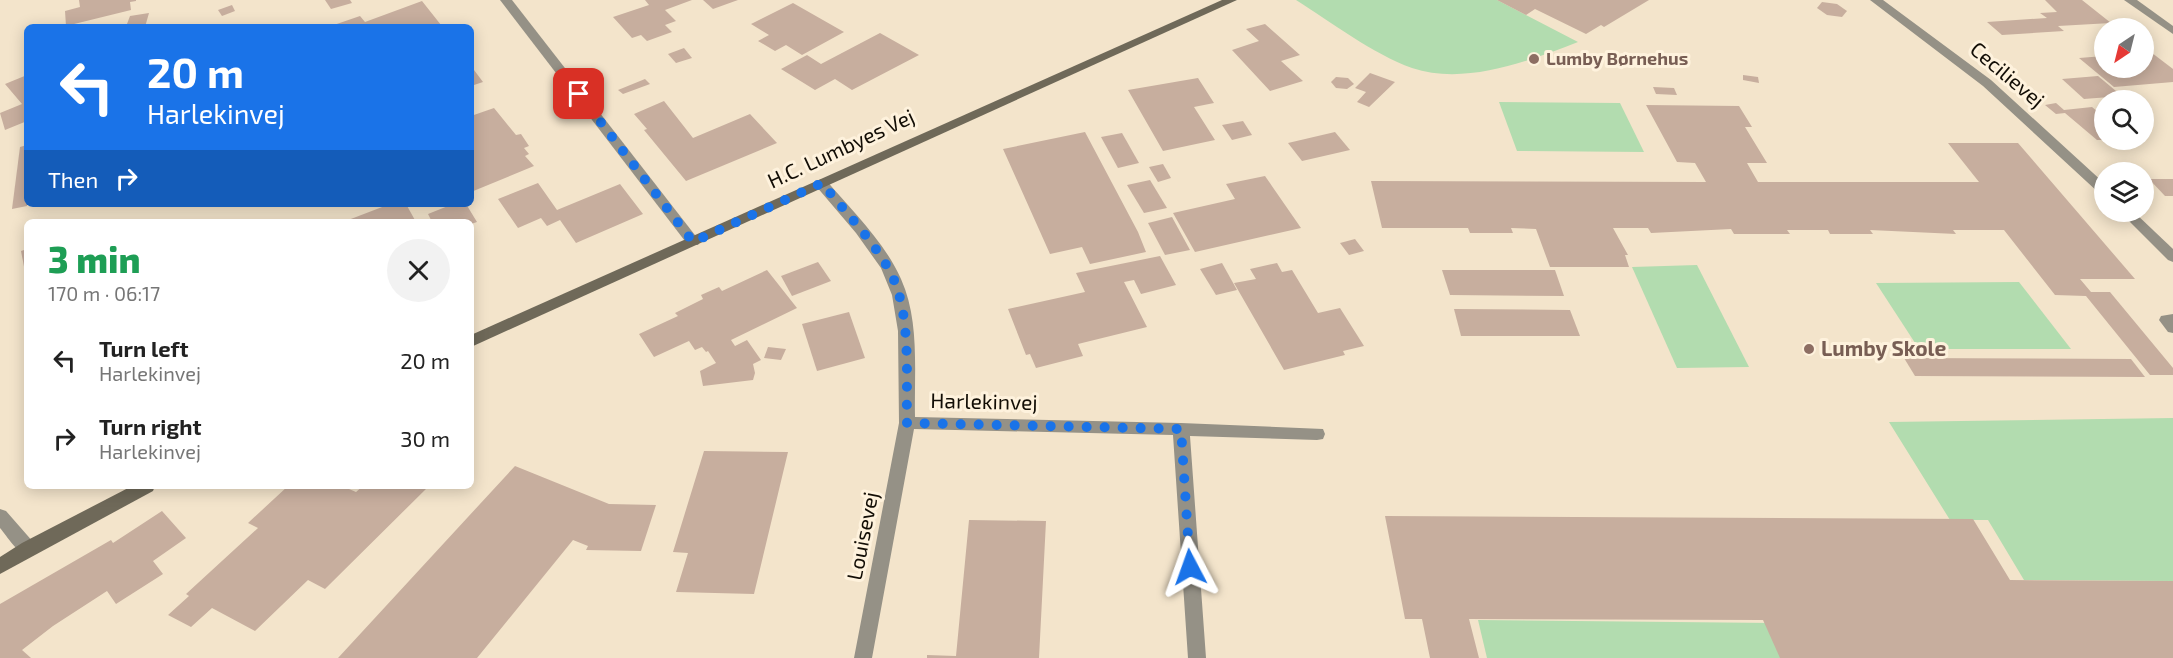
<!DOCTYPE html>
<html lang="en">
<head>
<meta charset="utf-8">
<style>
  body { margin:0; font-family:"Exo 2",sans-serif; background:#f2f2f2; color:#222; height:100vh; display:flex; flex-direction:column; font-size:22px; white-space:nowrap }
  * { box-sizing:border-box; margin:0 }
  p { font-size:20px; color:#767676 }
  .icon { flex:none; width:33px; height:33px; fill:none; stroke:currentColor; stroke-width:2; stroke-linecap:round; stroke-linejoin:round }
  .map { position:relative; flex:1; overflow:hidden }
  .sheet { position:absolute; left:24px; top:219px; width:450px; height:270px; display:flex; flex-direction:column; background:#fff; border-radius:9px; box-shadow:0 3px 15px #0003 }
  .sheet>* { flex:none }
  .hud { position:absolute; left:24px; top:24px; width:450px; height:183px; border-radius:9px; box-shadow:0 3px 15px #0003; background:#1a73e8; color:#fff; overflow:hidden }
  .needle { width:39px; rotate:215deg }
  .controls { position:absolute; left:2094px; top:18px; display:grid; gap:12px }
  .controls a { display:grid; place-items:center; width:60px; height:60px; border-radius:50%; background:#fff; box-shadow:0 3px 15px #0003; font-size:30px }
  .pin { position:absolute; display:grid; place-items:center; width:51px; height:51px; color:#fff; margin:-26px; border-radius:12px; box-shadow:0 3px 9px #0006 }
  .me { position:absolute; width:66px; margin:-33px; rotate:356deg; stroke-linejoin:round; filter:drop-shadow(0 0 4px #0008) }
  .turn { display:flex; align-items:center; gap:21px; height:126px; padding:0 24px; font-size:27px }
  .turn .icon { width:78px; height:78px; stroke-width:2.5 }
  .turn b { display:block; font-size:42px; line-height:51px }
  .then { display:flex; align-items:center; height:57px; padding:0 24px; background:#0003; gap:12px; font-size:22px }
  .round { display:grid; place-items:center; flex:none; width:63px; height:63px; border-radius:32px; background:#f2f2f2 }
  .overview { display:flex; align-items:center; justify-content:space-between; height:102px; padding:0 24px }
  h1 { font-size:36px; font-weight:800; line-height:45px; color:#1e9e55 }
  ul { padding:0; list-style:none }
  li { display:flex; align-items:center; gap:18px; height:78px; padding:0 24px }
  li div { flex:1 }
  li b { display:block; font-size:22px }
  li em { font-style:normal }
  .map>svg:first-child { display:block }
  .green { fill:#b2dcaf }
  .building { fill:#c7ae9e }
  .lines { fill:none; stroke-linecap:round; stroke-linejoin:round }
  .lane { fill:#959186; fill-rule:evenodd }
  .street { fill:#959186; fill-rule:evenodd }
  .secondary { fill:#6f6959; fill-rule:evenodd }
  .route { stroke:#1a73e8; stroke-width:10; stroke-dasharray:0 18 }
  .education-dot { fill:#8d6e63; stroke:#fef2dd; stroke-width:2 }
  .labels { text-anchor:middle; stroke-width:6; stroke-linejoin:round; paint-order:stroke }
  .far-education-label { font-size:18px; font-weight:bold; fill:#785e54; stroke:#fef2dd; text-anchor:start }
  .street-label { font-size:21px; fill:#120d05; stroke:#fef2dd }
  .education-label { font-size:21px; font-weight:bold; fill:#785e54; stroke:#fef2dd; text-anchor:start }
</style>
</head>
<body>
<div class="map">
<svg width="2173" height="658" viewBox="0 0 2173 658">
  <rect width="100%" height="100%" fill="#f3e4cb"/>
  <!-- green -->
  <g class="green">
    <path d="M1296 0H1497L1578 42C1529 61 1465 86 1412 68 1373 54 1331 22 1296 0Z"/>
    <polygon points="1499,102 1620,103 1644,152 1517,151"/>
    <polygon points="1697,265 1749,367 1677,368 1632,267"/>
    <polygon points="2019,282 2071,349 1919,349 1876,283"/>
    <polygon points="2173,418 2173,581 2024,580 1988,520 1950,520 1889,422"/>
    <polygon points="1478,620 1774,623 1789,658 1487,658"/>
  </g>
  <!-- building -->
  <g class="building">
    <polygon points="79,0 136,0 136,1 130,2 131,10 66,26 65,11 80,7"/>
    <polygon points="325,0 350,0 352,3 331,9"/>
    <polygon points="645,0 692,0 665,10 676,21 665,25 672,32 647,41 641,35 632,38 613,17 649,5"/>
    <polygon points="703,0 738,0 713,9"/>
    <polygon points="1497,0 1649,0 1604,27 1601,25 1586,34 1535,9 1526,15"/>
    <polygon points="2045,0 2082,0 2111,23 2058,26 2064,31 2002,35 1987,22 2047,18 2040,13 2057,12"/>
    <polygon points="422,1 441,25 328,27 360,16 365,22"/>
    <polygon points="1822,2 1837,4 1847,11 1842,17 1827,15 1817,8"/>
    <polygon points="793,3 844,32 802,55 786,45 775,51 758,41 769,35 751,24"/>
    <polygon points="232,5 235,11 222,16 218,10"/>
    <polygon points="149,13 145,27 117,27 127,24 130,16"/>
    <polygon points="1265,24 1300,55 1281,61 1303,81 1270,91 1232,50 1259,41 1246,29"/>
    <polygon points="880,33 919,55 852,90 835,79 815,90 781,69 807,55 821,64"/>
    <polygon points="684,48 692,58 676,63 668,54"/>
    <polygon points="2144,53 2152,53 2173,69 2173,82 2114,87 2079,58 2104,56 2104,68 2144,68"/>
    <polygon points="471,66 483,82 471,86"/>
    <polygon points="1370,73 1395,82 1369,107 1357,102 1366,92 1355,88"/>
    <polygon points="27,75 27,121 5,130 0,113 22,104 5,84"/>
    <polygon points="1743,75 1758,77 1759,83 1743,80"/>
    <polygon points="2098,76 2122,96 2084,99 2062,79"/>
    <polygon points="1336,77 1348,78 1354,84 1347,89 1336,88 1331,82"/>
    <polygon points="1198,78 1214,103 1194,107 1215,140 1163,151 1128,90"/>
    <polygon points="645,79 650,84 623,94 618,90"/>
    <polygon points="1653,87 1674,88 1677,95 1656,94"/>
    <polygon points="664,101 693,138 750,114 777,143 686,181 644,130 647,129 634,114"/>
    <polygon points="2056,103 2064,110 2092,107 2104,117 2104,140 2097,140 2065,113 2056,114 2045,105"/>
    <polygon points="1646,105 1739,106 1752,127 1745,127 1767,163 1747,163 1758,182 1979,182 1948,143 2018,143 2135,279 2080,279 2091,292 2110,292 2173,368 2173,375 2150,375 2086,296 2055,295 2004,230 1953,230 1956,234 1870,230 1873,234 1830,234 1828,230 1787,230 1790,234 1734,234 1731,229 1651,233 1648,228 1613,228 1628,255 1625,255 1629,267 1550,267 1536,229 1511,228 1513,233 1470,233 1468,228 1382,228 1371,181 1706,182 1695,163 1677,162"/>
    <polygon points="494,108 516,135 521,134 529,146 524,148 529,154 525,156 534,166 471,192 471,116"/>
    <polygon points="1243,121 1252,135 1232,140 1222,125"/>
    <polygon points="1085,132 1138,232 1146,252 1090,264 1082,247 1050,254 1003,149"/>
    <polygon points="1335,132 1350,150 1302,161 1288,143"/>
    <polygon points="1122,133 1139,163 1118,168 1101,137"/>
    <polygon points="27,145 27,206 12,209 20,147"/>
    <polygon points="1163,164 1171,178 1158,182 1149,167"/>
    <polygon points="1265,176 1301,228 1195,252 1173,213 1235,199 1226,184"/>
    <polygon points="2149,179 2173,179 2173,196 2165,196"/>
    <polygon points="1150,180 1167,208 1144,213 1127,185"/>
    <polygon points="538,183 557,210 620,184 643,214 576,243 560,220 547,226 541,218 518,228 498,199"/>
    <polygon points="390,204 406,204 416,222 343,222"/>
    <polygon points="453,204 466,204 477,222 471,224 471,222 432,222 428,214"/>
    <polygon points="1172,217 1190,250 1165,255 1148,223"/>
    <polygon points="1355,239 1364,251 1349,255 1340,243"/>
    <polygon points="27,249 27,277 26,277 21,251"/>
    <polygon points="1160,256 1176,285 1141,294 1134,280 1124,282 1147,327 1078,344 1083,356 1036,368 1030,354 1026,355 1008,309 1085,292 1076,273"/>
    <polygon points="818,262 831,281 792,296 781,276"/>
    <polygon points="1222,263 1237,290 1216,295 1200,269"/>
    <polygon points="1277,263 1282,272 1292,270 1318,313 1340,308 1364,346 1343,351 1345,355 1284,370 1234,283 1256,279 1250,269"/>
    <polygon points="767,270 797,308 731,340 735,346 747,340 761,360 753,364 755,373 753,380 703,386 700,371 716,363 708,351 706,352 702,347 695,350 689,341 654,357 639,334 678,316 675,313 703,299 701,295 719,287 722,291"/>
    <polygon points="1442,270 1555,270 1564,296 1450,295"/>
    <polygon points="1454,309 1570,310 1580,336 1461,336"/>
    <polygon points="849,312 865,358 817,371 802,324"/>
    <polygon points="768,347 786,349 781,360 764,358"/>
    <polygon points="1904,358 2131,359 2145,377 1915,376"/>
    <polygon points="704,451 788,452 754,594 676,592 688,553 673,552"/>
    <polygon points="515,466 609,504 656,505 641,551 586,550 588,546 573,540 477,658 338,658"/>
    <polygon points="288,486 342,486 356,492 363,486 429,486 325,589 308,580 255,631 212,608 191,627 168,615 189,596 186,594 258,528 248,523"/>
    <polygon points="162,511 186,538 153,561 163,574 116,604 107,591 53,626 22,650 31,658 0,658 0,604 111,540 113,543"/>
    <polygon points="1385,516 1973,519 2010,580 2173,581 2173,658 1780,658 1763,620 1469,619 1479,658 1430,658 1422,619 1405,619"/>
    <polygon points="969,520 1046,521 1039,658 927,658 927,655 956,656"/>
  </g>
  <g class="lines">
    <!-- lane -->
    <polygon class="lane" points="2173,314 2173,333 2168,332 2159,320 2161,316"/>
    <!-- street -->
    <g class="street">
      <polygon points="500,0 512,0 698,239 700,242 698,245 688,245"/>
      <polygon points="1870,0 1883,0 1991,80 2104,183 2104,194 2099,193 1983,86"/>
      <polygon points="2124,0 2137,0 2173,26 2173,34"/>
      <path d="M821 179 826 180C852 211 884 241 901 279 920 321 914 372 915 417L1181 423 1323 429 1325 434 1323 439 1317 440 1190 436 1206 658H1188L1173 435 914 429 872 658H854L899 423 898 331 892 295 881 268 856 233 816 186 814 183Z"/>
      <polygon points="2120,212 2134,212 2173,249 2173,262 2168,260"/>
      <path d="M0 509 6 511 34 543 37 548 34 553C19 559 9 538 0 528Z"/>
    </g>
    <!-- secondary -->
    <g class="secondary">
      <polygon points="1222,0 1237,0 471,347 471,335"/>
      <polygon points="132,486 155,486 153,491 0,574 0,557 22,543"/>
    </g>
  </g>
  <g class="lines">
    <!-- route -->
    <path class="route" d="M579 94 693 242 822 183C845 212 879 246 894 280 911 320 906 379 907 423L1181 429 1190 567"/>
  </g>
  <!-- markers -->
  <g class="education-dot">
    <circle cx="1534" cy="59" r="6"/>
    <circle cx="1809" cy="349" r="6"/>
  </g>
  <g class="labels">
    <!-- far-education labels -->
    <g class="far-education-label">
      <text x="1546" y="65">Lumby Børnehus</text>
    </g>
    <!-- street labels -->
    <g class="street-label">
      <text transform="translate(2007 75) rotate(40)" y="7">Cecilievej</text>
      <text transform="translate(841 149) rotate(-25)" y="7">H.C. Lumbyes Vej</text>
      <text transform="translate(984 402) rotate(1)" y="7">Harlekinvej</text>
      <text transform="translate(863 536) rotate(-79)" y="7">Louisevej</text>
    </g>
    <!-- education labels -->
    <g class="education-label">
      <text x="1821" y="356">Lumby Skole</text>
    </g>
  </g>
</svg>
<div class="controls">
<a><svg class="needle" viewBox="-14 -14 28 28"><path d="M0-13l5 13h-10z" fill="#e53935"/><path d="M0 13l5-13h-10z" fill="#767676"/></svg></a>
<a><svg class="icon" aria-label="search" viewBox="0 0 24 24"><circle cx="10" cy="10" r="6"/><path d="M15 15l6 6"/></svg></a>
<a><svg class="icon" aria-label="layers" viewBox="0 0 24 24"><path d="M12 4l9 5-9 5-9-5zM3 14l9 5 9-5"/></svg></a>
</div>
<div class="pin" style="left:579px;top:94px;background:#d93025"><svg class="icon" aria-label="arrive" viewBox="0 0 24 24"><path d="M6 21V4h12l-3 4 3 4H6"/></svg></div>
<svg class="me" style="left:1190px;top:567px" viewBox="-20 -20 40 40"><path d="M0-17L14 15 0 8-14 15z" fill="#1a73e8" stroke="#fff" stroke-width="4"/></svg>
<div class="hud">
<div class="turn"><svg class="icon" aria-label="left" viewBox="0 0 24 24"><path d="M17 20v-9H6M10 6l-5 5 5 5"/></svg><div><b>20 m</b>Harlekinvej</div></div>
<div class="then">Then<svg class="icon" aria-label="right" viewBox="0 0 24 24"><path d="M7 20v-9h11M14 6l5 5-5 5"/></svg></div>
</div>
<section class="sheet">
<div class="overview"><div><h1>3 min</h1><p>170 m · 06:17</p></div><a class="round"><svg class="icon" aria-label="close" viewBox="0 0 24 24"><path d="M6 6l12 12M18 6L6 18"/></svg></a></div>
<ul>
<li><svg class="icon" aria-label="left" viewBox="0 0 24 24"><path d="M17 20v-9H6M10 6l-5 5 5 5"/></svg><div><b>Turn left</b><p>Harlekinvej</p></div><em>20 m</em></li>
<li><svg class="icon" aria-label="right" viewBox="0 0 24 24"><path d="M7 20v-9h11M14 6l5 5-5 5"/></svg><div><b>Turn right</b><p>Harlekinvej</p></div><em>30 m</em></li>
</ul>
</section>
</div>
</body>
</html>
